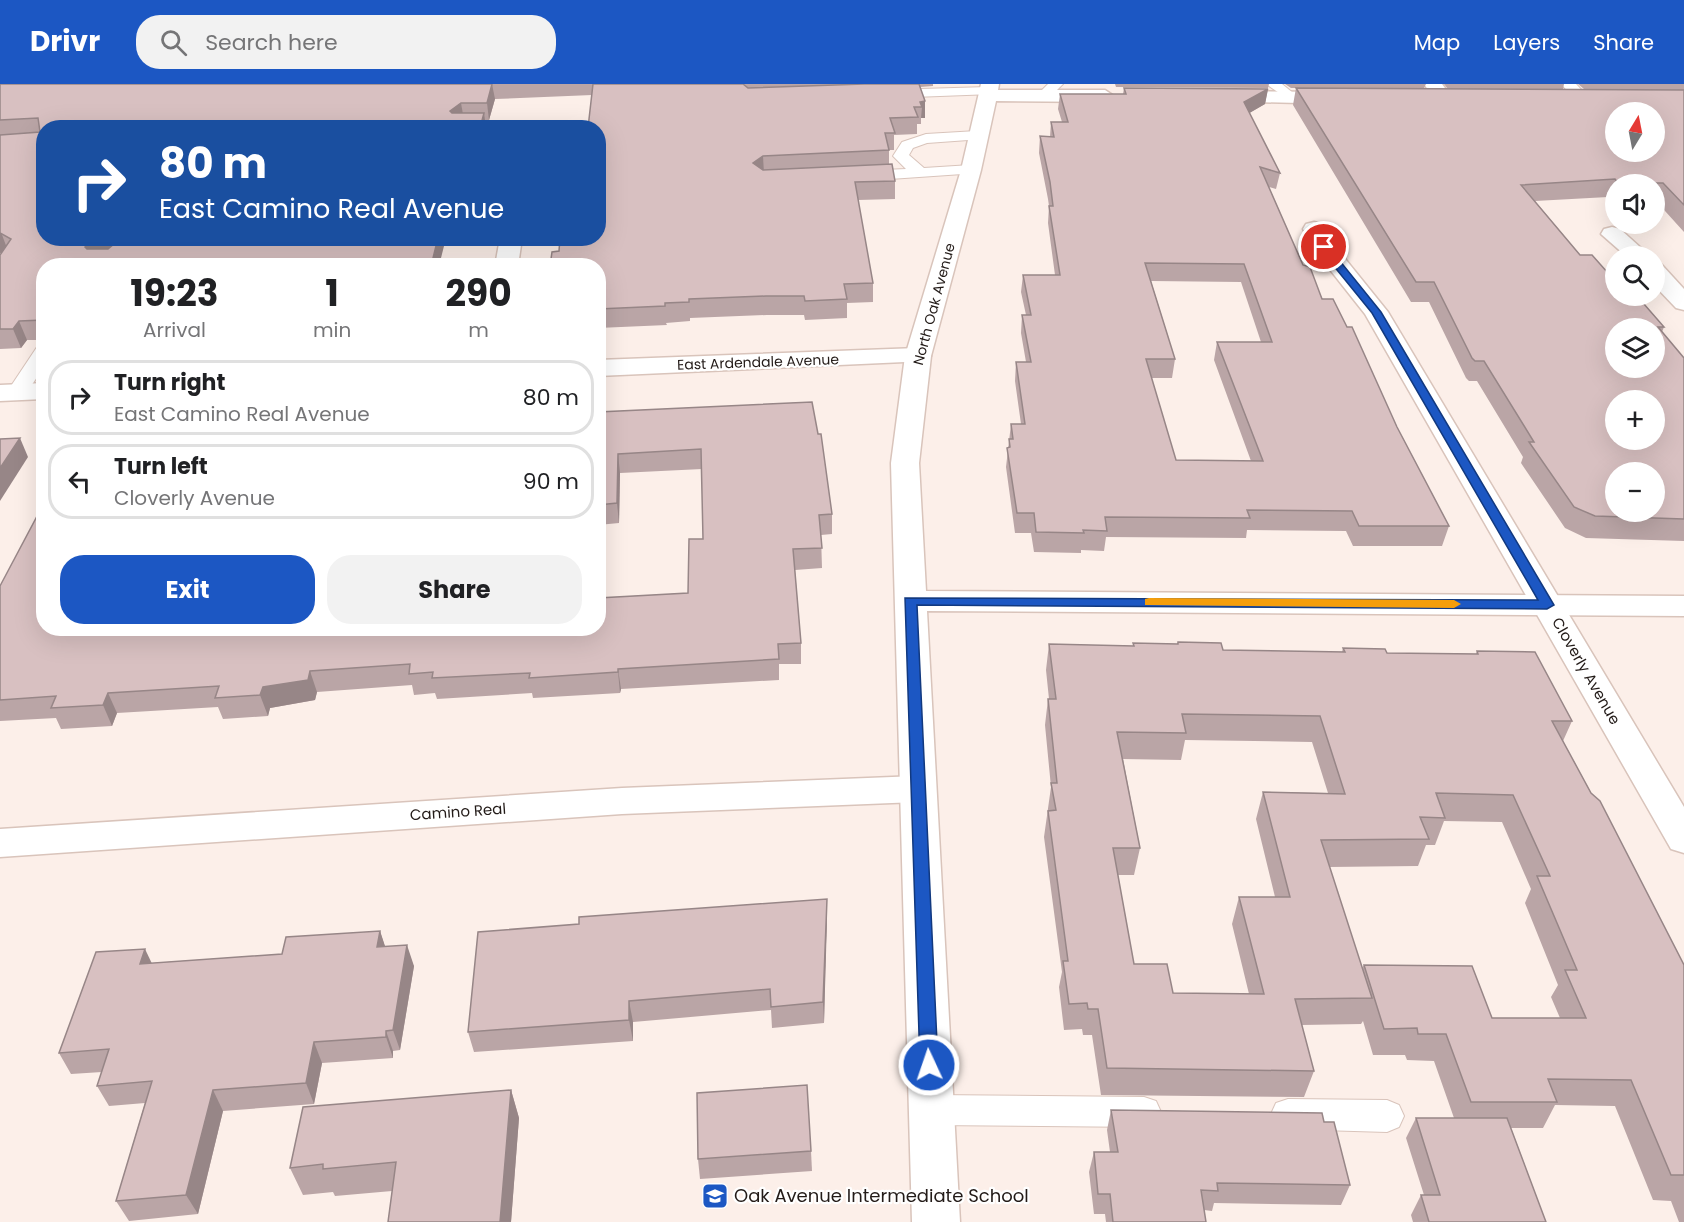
<!DOCTYPE html>
<html lang="en">
<head>
<meta charset="utf-8">
<style>
  body { margin:0; font-family:Poppins,sans-serif; background:#f2f2f2; color:#202124; height:100vh; display:flex; flex-direction:column; font-size:22px; white-space:nowrap }
  * { box-sizing:border-box; margin:0 }
  p { font-size:20px; color:#757577 }
  .icon { flex:none; width:33px; height:33px; fill:none; stroke:currentColor; stroke-width:2; stroke-linecap:round; stroke-linejoin:round }
  .map { position:relative; flex:1; overflow:hidden }
  .details { position:absolute; left:36px; top:174px; width:570px; height:378px; display:flex; flex-direction:column; background:#fff; border-radius:24px; box-shadow:0 6px 24px #0002 }
  .details>* { flex:none }
  .banner { position:absolute; left:36px; top:36px; width:570px; height:126px; border-radius:24px; box-shadow:0 6px 24px #0002; background:#1a4fa0; color:#fff; overflow:hidden }
  .needle { width:39px; rotate:10deg }
  .tools { position:absolute; left:1605px; top:18px; display:grid; gap:12px }
  .tools a { display:grid; place-items:center; width:60px; height:60px; border-radius:50%; background:#fff; box-shadow:0 6px 24px #0002; font-size:30px }
  .pin { position:absolute; display:grid; place-items:center; width:51px; height:51px; color:#fff; margin:-26px; border:3px solid #fff; border-radius:50%; box-shadow:0 2px 6px #0007 }
  .me { position:absolute; width:66px; margin:-33px; rotate:357deg; stroke-linejoin:round; filter:drop-shadow(0 0 4px #0008) }
  .turn { display:flex; align-items:center; gap:21px; height:126px; padding:0 24px; font-size:27px }
  .turn .icon { width:78px; height:78px; stroke-width:2.5 }
  .turn b { display:block; font-size:42px; line-height:51px }
  .eta { display:flex; justify-content:space-evenly; align-items:center; height:102px; text-align:center }
  .eta b { font-size:36px; font-weight:700; line-height:42px }
  .primary-button { display:flex; gap:12px; margin-top:auto; padding:12px 24px }
  .primary-button a { flex:1; height:69px; border-radius:24px; background:#1c57c3; color:#fff; font-size:24px; font-weight:700; line-height:69px; text-align:center }
  .primary-button a+a { background:#f2f2f2; color:#202124 }
  ul { padding:0; list-style:none }
  li { display:flex; align-items:center; gap:18px; height:75px; margin:0 12px 9px; padding:0 12px; border:3px solid #e0e0e0; border-radius:24px }
  li div { flex:1 }
  li b { display:block; font-size:22px }
  li em { font-style:normal }
  header { display:flex; align-items:center; gap:36px; box-sizing:border-box; height:84px; padding:0 30px; background:#1c57c3; color:#fff }
  header strong { font-size:28px }
  nav { display:flex; gap:33px; margin-inline-start:auto; font-size:21px }
  .search { width:420px; height:54px; background:#f2f2f2; display:flex; align-items:center; gap:15px; box-sizing:border-box; padding:0 21px; border-radius:24px; color:#757577; font-size:22px }
  .map>svg:first-child { display:block }
  .lines { fill:none; stroke-linecap:round; stroke-linejoin:round }
  .lane-casing { stroke:#d9c4bb; stroke-width:2 }
  .street-casing { stroke:#d9c4bb; stroke-width:3 }
  .secondary-casing { stroke:#d9c4bb; stroke-width:3 }
  .lane { fill:#fff; fill-rule:evenodd }
  .street { fill:#fff; fill-rule:evenodd }
  .secondary { fill:#fff; fill-rule:evenodd }
  .wall { fill:#baa5a6; fill-rule:evenodd }
  .shaded-wall { fill:#978687 }
  .building { fill:#d8c0c1; stroke:#978687; stroke-width:1.5; fill-rule:evenodd }
  .route { fill:#1c57c3; stroke:#12397f; stroke-width:1.5 }
  .slow { fill:#f59e0b }
  .labels { text-anchor:middle; stroke-width:4.5; stroke-linejoin:round; paint-order:stroke }
  .far-street-label { font-size:14px; fill:#231b18; stroke:#fff }
  .street-label { font-size:15px; fill:#231b18; stroke:#fff }
  .near-poi-label { font-size:18px; fill:#231b18; stroke:#fff; text-anchor:start }
</style>
</head>
<body>
<header>
<strong>Drivr</strong>
<div class="search"><svg class="icon" aria-label="search" viewBox="0 0 24 24"><circle cx="10" cy="10" r="6"/><path d="M15 15l6 6"/></svg>Search here</div>
<nav><a>Map</a><a>Layers</a><a>Share</a></nav>
</header>
<div class="map">
<svg width="1684" height="1138" viewBox="0 0 1684 1138">
  <rect width="100%" height="100%" fill="#fcefe9"/>
  <g class="lines">
    <defs>
      <g id="lane">
        <polygon points="1048,0 1063,0 1048,15 1038,15 1036,12"/>
        <polygon points="1266,0 1282,0 1298,13 1291,17"/>
        <polygon points="1561,0 1576,0 1589,14 1582,18 1577,17"/>
        <polygon points="988,3 995,7 993,10 887,14 880,10 887,6"/>
        <polygon points="977,47 985,52 982,55 927,59 913,64 909,71 924,84 971,81 977,83 979,86 977,89 861,97 853,92 861,87 906,85 893,72 902,58 926,50"/>
        <path d="M44 261C44 287 38 292 24 312H10L7 308 37 263Z"/>
        <polygon points="931,1011 1144,1013 1156,1017 1161,1028 1156,1039 1144,1043 931,1041 919,1037 914,1026 919,1015"/>
        <polygon points="1288,1015 1387,1016 1399,1021 1404,1032 1399,1043 1387,1048 1288,1045 1276,1041 1271,1030 1276,1019"/>
      </g>
      <g id="street">
        <polygon points="1424,0 1442,0 1453,15 1451,19 1437,19"/>
        <polygon points="464,38 507,38 516,44 455,44"/>
        <polygon points="1314,138 1322,140 1334,161 1388,228 1684,723 1684,769 1671,765 1365,230 1316,168 1303,145 1306,140"/>
        <polygon points="1612,143 1620,145 1650,172 1626,172 1601,150 1604,145"/>
        <polygon points="500,154 522,154 518,182 495,182"/>
        <polygon points="1654,179 1662,181 1684,205 1684,226 1676,224 1654,201"/>
        <polygon points="918,264 927,267 931,272 927,277 598,292 598,276"/>
        <polygon points="44,299 44,315 0,317 0,301"/>
        <polygon points="917,692 930,696 935,705 930,714 917,718 622,730 0,773 0,745 622,704"/>
      </g>
      <g id="secondary">
        <polygon points="981,0 999,0 998,6 1105,6 1114,12 1105,18 996,17 981,86 931,272 919,379 926,507 1684,512 1684,532 927,527 960,1138 912,1138 891,379 905,272 961,86"/>
        <polygon points="1222,7 1339,8 1348,14 1339,20 1215,17 1213,13 1215,9"/>
      </g>
    </defs>
    <!-- lane casing -->
    <use href="#lane" class="lane-casing"/>
    <!-- street casing -->
    <use href="#street" class="street-casing"/>
    <!-- secondary casing -->
    <use href="#secondary" class="secondary-casing"/>
    <!-- lane -->
    <use href="#lane" class="lane"/>
    <!-- street -->
    <use href="#street" class="street"/>
    <!-- secondary -->
    <use href="#secondary" class="secondary"/>
  </g>
  <!-- wall -->
  <g class="wall">
    <polygon points="0,0 933,0 933,2 920,3 925,17 925,34 921,34 921,40 917,40 917,50 894,51 894,66 889,66 889,80 895,97 895,115 858,116 873,199 873,218 847,219 847,234 805,236 804,231 767,231 690,234 690,237 666,239 667,241 598,244 598,182 559,167 598,154 592,11 495,15 489,36 485,36 486,44 44,44 44,256 27,256 21,264 0,265 0,171 1,169 0,169"/>
    <polygon points="1115,0 1269,0 1268,4 1116,3"/>
    <polygon points="1285,0 1426,0 1424,4 1448,5 1444,0 1564,0 1563,5 1584,5 1578,0 1684,0 1684,148 1656,117 1654,117 1654,100 1616,100 1616,117 1612,117 1608,113 1535,117 1580,171 1616,212 1664,243 1662,248 1684,274 1684,457 1586,454 1565,444 1521,379 1523,373 1477,297 1469,297 1466,294 1429,218 1411,218 1293,21 1296,4 1291,4"/>
    <path d="M1124 4 1268 5 1265 20 1249 29 1280 89 1276 105 1269 103 1303 181 1397 343 1449 442 1442 462H1353L1346 447 1247 446 1246 454 1106 453 1104 467 1081 466V469L1034 468 1031 449H1015L1006 383 1011 340H1021L1015 297 1016 278H1026L1021 249 1022 231H1026L1021 208 1023 191H1055L1048 139 1049 122 1048 115 1039 69 1040 52 1050 53 1051 38H1062L1058 25 1060 10H1123ZM1151 197 1241 198 1261 258H1217L1214 276 1251 377 1176 376 1151 294H1172L1175 275Z"/>
    <polygon points="812,318 832,430 832,450 821,451 822,484 795,486 801,559 801,580 779,580 779,596 621,605 620,609 533,614 532,609 437,615 435,609 414,611 412,601 317,608 315,616 270,624 268,632 223,635 218,623 117,629 112,642 61,645 56,634 0,637 0,502 44,544 688,509 703,455 702,385 620,389 619,439 598,441 598,328"/>
    <path d="M1178 558 1223 566 1342 568 1343 564 1387 569 1476 570 1477 567 1572 637 1563 657 1684 881V1138H1679L1671 1117 1653 1116 1615 1022 1555 1021 1543 1044H1511L1546 1138H1413L1411 1131 1421 1111H1424L1406 1054 1416 1034H1454L1434 977 1407 976 1405 971H1373L1363 937 1361 940 1302 941 1314 987 1304 1013 1101 1011 1092 951H1083L1082 945 1064 946 1059 903 1062 888 1044 753 1051 703 1045 641 1048 615H1049L1046 586 1049 560 1133 562V559L1177 560ZM1185 656 1312 658 1328 709 1263 708 1256 735 1275 813H1239L1232 840 1249 910 1173 909 1134 880 1118 791H1134L1140 764 1123 675 1181 676ZM1444 737 1502 738 1531 805 1525 819 1558 901 1551 913 1560 934H1492L1364 881 1362 884 1329 783 1418 782 1426 761H1435Z"/>
    <polygon points="827,815 824,939 772,944 771,926 633,938 633,957 474,968 468,948 579,840"/>
    <polygon points="380,847 385,863 414,882 400,966 393,967 393,974 322,979 314,1020 223,1027 198,1130 129,1137 116,1117 145,1019 109,1022 97,1002 102,988 71,990 59,969 152,879 282,870"/>
    <polygon points="511,1006 519,1034 511,1138 388,1138 392,1107 335,1112 333,1108 303,1111 290,1084"/>
    <polygon points="1111,1026 1324,1038 1350,1101 1341,1121 1214,1119 1212,1127 1204,1126 1206,1138 1106,1138 1105,1130 1094,1130 1089,1088 1094,1068 1110,1068 1107,1046"/>
    <polygon points="811,1067 812,1087 700,1095 698,1075"/>
  </g>
  <!-- shaded-wall -->
  <g class="shaded-wall">
    <polygon points="492,0 495,15 489,36 487,19"/>
    <polygon points="1268,5 1265,20 1241,34 1244,18"/>
    <polygon points="925,17 925,34 921,34 922,23 920,18"/>
    <polygon points="461,19 464,36 453,44 450,27"/>
    <polygon points="484,29 486,44 480,44"/>
    <polygon points="763,72 764,90 753,79"/>
    <polygon points="1,148 8,167 0,169 0,149"/>
    <polygon points="95,154 123,154 92,182 85,163"/>
    <polygon points="438,154 446,154 439,182 431,182"/>
    <polygon points="19,237 27,256 21,264 13,245"/>
    <polygon points="20,354 28,373 0,417 0,384"/>
    <polygon points="618,370 620,389 619,439 617,419"/>
    <polygon points="618,585 621,605 620,609 618,588"/>
    <polygon points="310,587 317,608 315,616 270,624 268,632 260,611 263,603"/>
    <polygon points="108,609 117,629 112,642 103,621"/>
    <polygon points="827,815 827,836 824,939 823,918"/>
    <polygon points="380,847 387,868 377,863"/>
    <polygon points="407,861 414,882 400,966 393,946"/>
    <polygon points="145,865 155,886 140,880"/>
    <polygon points="629,917 633,938 633,957 629,936"/>
    <polygon points="386,947 393,967 393,974 386,953"/>
    <polygon points="314,958 322,979 314,1020 306,999"/>
    <polygon points="213,1006 223,1027 198,1130 186,1111"/>
    <polygon points="511,1006 519,1034 511,1138 500,1138"/>
  </g>
  <!-- building -->
  <g class="building">
    <polygon points="0,0 492,0 487,19 461,19 450,27 452,29 484,29 480,44 44,44 44,154 95,154 85,163 87,165 108,165 121,154 438,154 431,182 44,182 44,236 19,237 13,245 0,245 0,171 11,155 0,149 0,51 40,48 38,34 0,36"/>
    <polygon points="593,0 743,0 748,4 864,0 919,0 925,17 920,18 922,23 914,23 918,33 890,34 895,49 885,49 889,66 763,72 753,79 763,86 892,80 895,97 855,98 873,199 844,200 847,215 805,217 804,212 766,212 689,215 689,218 665,219 665,222 598,225 598,182 550,182 552,168 559,167 560,154 598,154 598,44 588,44"/>
    <path d="M1124 4 1268 5 1244 18 1280 89 1260 83 1303 181 1310 183 1322 215H1333L1347 243H1352L1397 343 1449 442H1359L1352 427 1247 426 1250 434 1105 433 1107 447 1083 446 1084 449 1036 448 1034 429H1017L1007 364 1010 363 1009 355H1013L1011 340H1025L1016 278H1031L1022 231H1031L1023 191H1060L1049 122H1053L1050 98 1040 52 1054 53 1051 38H1068L1060 10H1126ZM1145 179 1244 180 1272 258H1217L1263 377 1176 376 1146 275H1175Z"/>
    <path d="M1296 4 1684 6V121L1663 99H1618L1615 95 1521 101 1580 171H1592L1616 198V212H1637L1664 243H1658L1684 274V435L1595 432 1574 423 1529 358H1534L1484 277H1475L1472 274 1434 198H1416ZM1616 28H1654V68H1616ZM1616 244H1654V284H1616ZM1616 316H1654V356H1616ZM1616 388H1654V428H1616Z"/>
    <polygon points="812,318 818,350 821,350 832,430 819,431 822,464 793,465 801,559 778,560 779,575 618,585 618,588 529,594 530,589 432,594 433,588 409,590 410,580 310,587 308,596 263,603 260,611 215,614 219,602 108,609 103,621 51,624 56,612 0,616 0,502 44,419 44,544 598,544 598,514 688,509 689,455 703,455 701,365 618,370 617,419 598,421 598,328"/>
    <polygon points="20,354 0,384 0,355"/>
    <path d="M1178 558 1221 559 1223 566 1345 568 1343 564 1385 565 1387 569 1478 570 1477 567 1535 568 1572 637H1552L1591 709 1600 717 1684 881V1091H1671L1631 996 1548 995 1557 1018H1471L1446 950H1418L1417 944 1384 945 1364 881 1472 882 1492 934H1586L1565 886H1577L1537 792H1550L1513 711 1436 709 1445 734 1420 733 1429 755 1321 756 1372 914 1295 915 1314 987 1107 984 1098 925H1088L1087 919 1069 920 1063 877H1068L1048 727 1056 726 1051 699H1057L1048 615H1056L1049 560 1134 562 1133 559 1178 560ZM1182 630 1320 632 1345 710 1263 708 1290 813H1239L1264 910 1173 909 1167 880H1134L1113 764H1140L1117 648 1186 649Z"/>
    <polygon points="827,815 823,918 771,923 770,905 629,917 629,936 468,948 478,848 579,840 579,833"/>
    <polygon points="380,847 377,863 407,861 393,946 386,947 386,953 314,958 306,999 213,1006 186,1111 116,1117 152,997 97,1002 109,965 59,969 96,868 145,865 140,880 282,870 286,853"/>
    <polygon points="807,1001 811,1067 698,1075 697,1009"/>
    <polygon points="511,1006 500,1138 388,1138 396,1078 323,1085 323,1080 290,1084 303,1023"/>
    <polygon points="1111,1026 1322,1029 1324,1038 1334,1038 1350,1101 1217,1099 1218,1107 1201,1106 1206,1138 1113,1138 1110,1110 1098,1110 1094,1068 1118,1068"/>
    <polygon points="1416,1034 1507,1034 1546,1138 1429,1138 1421,1111 1440,1111"/>
  </g>
  <!-- route -->
  <polygon class="route" points="1320,161 1327,161 1381,228 1554,521 1547,525 917,521 938,981 935,986 929,989 923,986 920,981 905,514 1538,516 1372,229 1320,165"/>
  <!-- slow -->
  <polygon class="slow" points="1149,514 1454,516 1461,520 1454,524 1145,521 1145,515"/>
  <!-- icons -->
  <defs>
    <symbol id="school-square" viewBox="-11 -11 22 22"><rect x="-9" y="-9" width="18" height="18" rx="4" fill="#1c57c3" stroke="#fff"/><path d="M0-5L7-2L0 1L-7-2ZM-4 1L0 2.5L4 1V4Q0 6-4 4Z" fill="#fff"/></symbol>
  </defs>
  <g fill-rule="evenodd">
    <use href="#school-square" x="700" y="1097" width="30" height="30"/>
  </g>
  <g class="labels">
    <!-- far-street labels -->
    <g class="far-street-label">
      <text transform="translate(934 220) rotate(-75)" y="5">North Oak Avenue</text>
      <text transform="translate(758 278) rotate(-2)" y="5">East Ardendale Avenue</text>
    </g>
    <!-- street labels -->
    <g class="street-label">
      <text transform="translate(1586 587) rotate(60)" y="5">Cloverly Avenue</text>
      <text transform="translate(458 728) rotate(-4)" y="5">Camino Real</text>
    </g>
    <!-- near-poi labels -->
    <g class="near-poi-label">
      <text x="734" y="1118">Oak Avenue Intermediate School</text>
    </g>
  </g>
</svg>
<div class="tools">
<a><svg class="needle" viewBox="-14 -14 28 28"><path d="M0-13l5 13h-10z" fill="#e53935"/><path d="M0 13l5-13h-10z" fill="#757577"/></svg></a>
<a><svg class="icon" aria-label="sound" viewBox="0 0 24 24"><path d="M4 9h4l5-4v14l-5-4H4zM17 9q2 3 0 6"/></svg></a>
<a><svg class="icon" aria-label="search" viewBox="0 0 24 24"><circle cx="10" cy="10" r="6"/><path d="M15 15l6 6"/></svg></a>
<a><svg class="icon" aria-label="layers" viewBox="0 0 24 24"><path d="M12 4l9 5-9 5-9-5zM3 14l9 5 9-5"/></svg></a>
<a>+</a>
<a>−</a>
</div>
<div class="pin" style="left:1324px;top:163px;background:#d93025"><svg class="icon" aria-label="arrive" viewBox="0 0 24 24"><path d="M6 21V4h12l-3 4 3 4H6"/></svg></div>
<svg class="me" style="left:929px;top:981px" viewBox="-20 -20 40 40"><circle r="17" fill="#1c57c3" stroke="#fff" stroke-width="3"/><path d="M0-11L8 9 0 5-8 9z" fill="#fff"/></svg>
<div class="banner">
<div class="turn"><svg class="icon" aria-label="right" viewBox="0 0 24 24"><path d="M7 20v-9h11M14 6l5 5-5 5"/></svg><div><b>80 m</b>East Camino Real Avenue</div></div>
</div>
<section class="details">
<div class="eta">
<div><b>19:23</b><p>Arrival</p></div>
<div><b>1</b><p>min</p></div>
<div><b>290</b><p>m</p></div>
</div>
<ul>
<li><svg class="icon" aria-label="right" viewBox="0 0 24 24"><path d="M7 20v-9h11M14 6l5 5-5 5"/></svg><div><b>Turn right</b><p>East Camino Real Avenue</p></div><em>80 m</em></li>
<li><svg class="icon" aria-label="left" viewBox="0 0 24 24"><path d="M17 20v-9H6M10 6l-5 5 5 5"/></svg><div><b>Turn left</b><p>Cloverly Avenue</p></div><em>90 m</em></li>
</ul>
<div class="primary-button"><a>Exit</a><a>Share</a></div>
</section>
</div>
</body>
</html>
